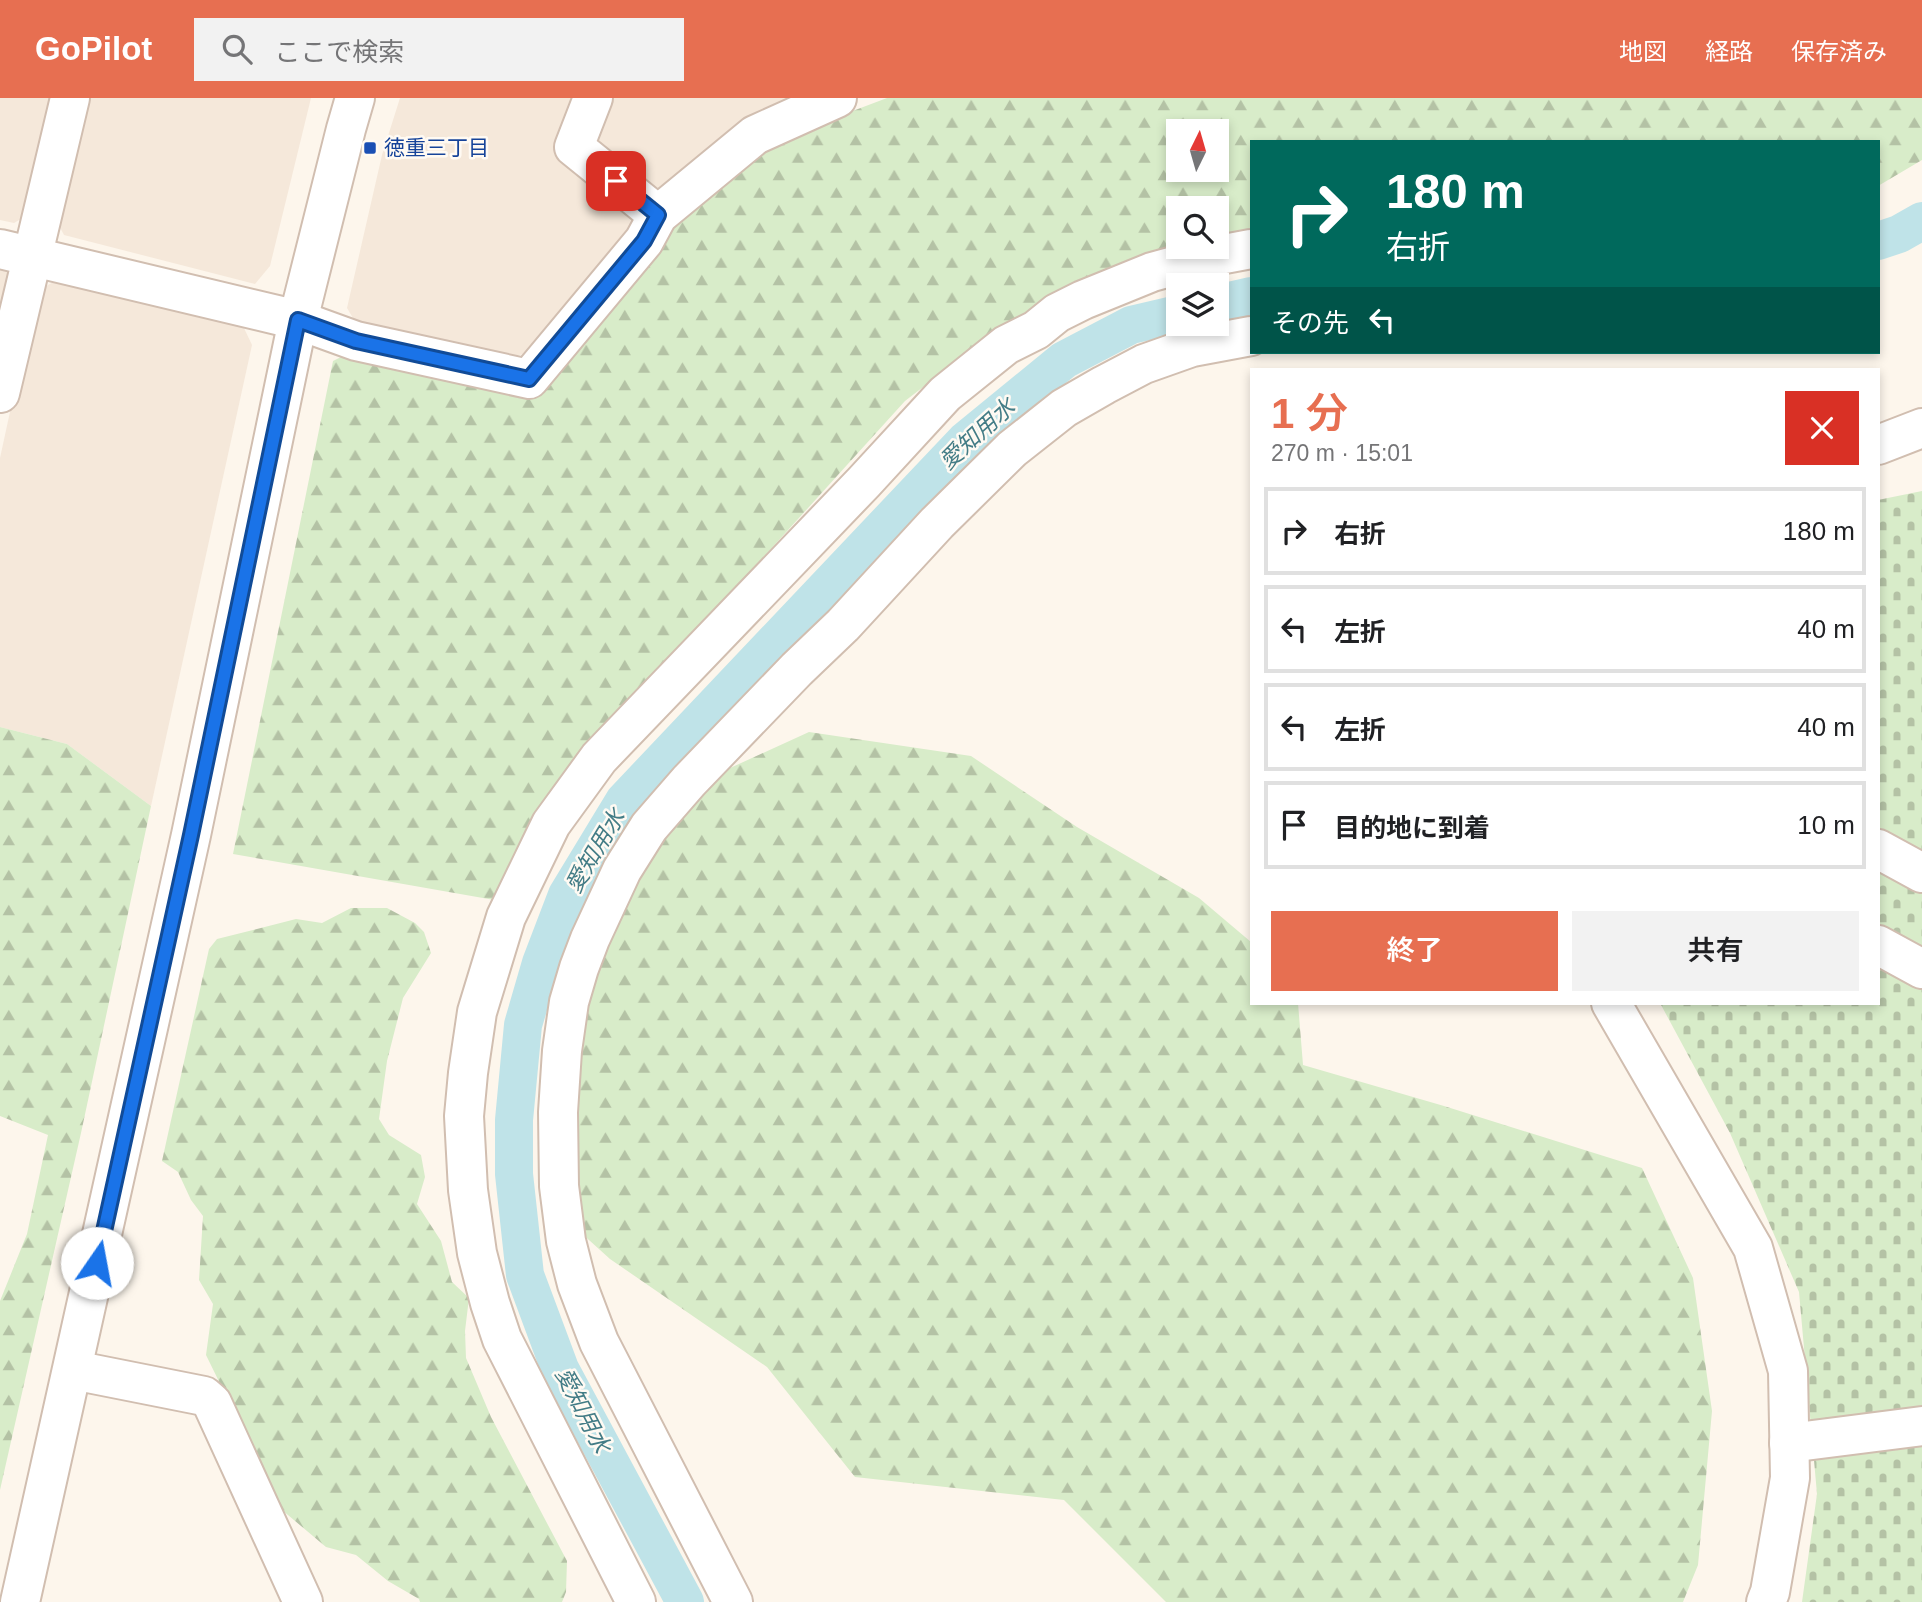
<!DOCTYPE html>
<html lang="ja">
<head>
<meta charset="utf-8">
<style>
  body { margin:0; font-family:Helvetica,"Noto Sans JP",sans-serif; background:#f2f2f2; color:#202124; height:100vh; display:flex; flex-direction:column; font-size:26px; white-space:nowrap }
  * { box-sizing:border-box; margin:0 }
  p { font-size:23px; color:#757577 }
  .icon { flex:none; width:38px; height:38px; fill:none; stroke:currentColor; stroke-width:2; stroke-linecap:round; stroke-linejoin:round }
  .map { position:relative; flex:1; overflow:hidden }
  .panel { position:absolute; left:1250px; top:270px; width:630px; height:637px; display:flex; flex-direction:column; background:#fff; border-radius:0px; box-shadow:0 4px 10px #0003 }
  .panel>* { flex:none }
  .banner { position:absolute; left:1250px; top:42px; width:630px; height:214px; border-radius:0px; box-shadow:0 4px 10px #0003; background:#00695c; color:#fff; overflow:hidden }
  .needle { width:46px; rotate:5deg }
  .controls { position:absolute; left:1166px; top:21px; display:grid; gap:14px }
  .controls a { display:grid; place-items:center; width:63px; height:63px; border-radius:0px; background:#fff; box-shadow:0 4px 10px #0003; font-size:35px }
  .pin { position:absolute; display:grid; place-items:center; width:60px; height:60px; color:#fff; margin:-30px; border-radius:14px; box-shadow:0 4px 10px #0006 }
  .me { position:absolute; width:77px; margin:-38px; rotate:12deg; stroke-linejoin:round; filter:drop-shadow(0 0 5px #0008) }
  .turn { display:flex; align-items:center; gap:24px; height:147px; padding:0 21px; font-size:32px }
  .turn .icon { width:91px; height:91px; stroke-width:2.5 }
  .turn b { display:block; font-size:49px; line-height:60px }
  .then { display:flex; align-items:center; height:66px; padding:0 21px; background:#0003; gap:14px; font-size:26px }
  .round { display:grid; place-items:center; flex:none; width:74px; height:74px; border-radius:0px; background:#f2f2f2 }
  .summary { display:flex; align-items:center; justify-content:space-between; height:119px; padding:0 21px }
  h1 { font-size:42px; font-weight:600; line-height:52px; color:#e76f51 }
  .primary-button { display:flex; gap:14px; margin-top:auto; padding:14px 21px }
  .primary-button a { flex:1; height:80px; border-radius:0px; background:#e76f51; color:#fff; font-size:28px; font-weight:600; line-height:80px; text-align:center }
  .primary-button a+a { background:#f2f2f2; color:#202124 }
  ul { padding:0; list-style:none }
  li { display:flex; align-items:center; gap:21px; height:88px; margin:0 14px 10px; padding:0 7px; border:4px solid #e0e0e0; border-radius:0px }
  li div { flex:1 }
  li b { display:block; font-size:26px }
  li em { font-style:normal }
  header { display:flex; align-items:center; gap:42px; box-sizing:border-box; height:98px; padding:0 35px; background:#e76f51; color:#fff }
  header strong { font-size:33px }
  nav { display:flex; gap:38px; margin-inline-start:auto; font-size:24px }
  .search { width:490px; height:63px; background:#f2f2f2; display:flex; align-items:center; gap:18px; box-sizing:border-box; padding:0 24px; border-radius:0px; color:#757577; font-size:26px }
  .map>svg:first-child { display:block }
  .residential { fill:#f5e8da }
  .forest { fill:url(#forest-firs); fill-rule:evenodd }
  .cemetery { fill:url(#cemetery-stones) }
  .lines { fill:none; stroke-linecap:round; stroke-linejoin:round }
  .canal { stroke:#bfe3e8; stroke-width:38 }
  .minor-casing { stroke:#d1beb0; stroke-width:42 }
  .minor { stroke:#fff; stroke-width:38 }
  .route-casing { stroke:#114b97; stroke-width:18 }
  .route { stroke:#1a73e8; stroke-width:12 }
  .transit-dot { fill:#1a4fb4; stroke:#fffaf3; stroke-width:2.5 }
  .labels { text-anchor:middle; stroke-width:5; stroke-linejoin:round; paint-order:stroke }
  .transit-label { font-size:21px; fill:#164399; stroke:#fffaf3; text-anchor:start }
  .water-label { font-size:23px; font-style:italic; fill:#437c86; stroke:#fffaf3 }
</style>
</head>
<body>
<header>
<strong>GoPilot</strong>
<div class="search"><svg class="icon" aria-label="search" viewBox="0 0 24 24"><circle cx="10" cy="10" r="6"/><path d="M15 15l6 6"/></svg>ここで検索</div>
<nav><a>地図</a><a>経路</a><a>保存済み</a></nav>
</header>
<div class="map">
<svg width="1922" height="1504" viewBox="0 0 1922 1504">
  <defs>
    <pattern id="forest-firs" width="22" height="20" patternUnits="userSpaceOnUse" patternTransform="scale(1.75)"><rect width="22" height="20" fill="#d8ecc9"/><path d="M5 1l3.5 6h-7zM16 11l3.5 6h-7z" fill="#b4c2a5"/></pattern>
    <pattern id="cemetery-stones" width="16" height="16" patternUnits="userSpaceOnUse" patternTransform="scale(1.75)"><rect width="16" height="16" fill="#d8ecc9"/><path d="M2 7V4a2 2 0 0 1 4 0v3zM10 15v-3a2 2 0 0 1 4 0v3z" fill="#b4c2a5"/></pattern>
  </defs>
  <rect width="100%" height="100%" fill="#fdf6ec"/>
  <!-- residential -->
  <g class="residential">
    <polygon points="0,0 58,0 31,115 14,125 0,122"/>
    <polygon points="82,0 311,0 270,168 255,186 64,137 53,116"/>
    <polygon points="400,0 579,0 560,54 628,110 634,127 530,255 496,261 356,225 347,210 382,57"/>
    <polygon points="611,0 804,0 663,91 645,92 601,57 597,40"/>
    <polygon points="0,165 6,166 17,188 0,255"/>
    <polygon points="55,183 243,228 252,247 151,708 67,646 0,629 0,360 36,194"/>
  </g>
  <!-- forest -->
  <g class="forest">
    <path d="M887 0H1922V62L1878 88V44H1251V145L1002 228 905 303 585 656 500 803 233 756 333 263 349 255 538 296 686 110 768 45ZM1178 33H1216V72H1178ZM1178 110H1216V149H1178Z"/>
    <polygon points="0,629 67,646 151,708 81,1035 0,1392 0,1203 27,1136 48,1037 0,1018"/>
    <polygon points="809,634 971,658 1077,729 1199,800 1251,844 1251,905 1298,905 1303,967 1444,1008 1642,1070 1693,1180 1712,1313 1698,1467 1683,1504 1166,1504 1064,1402 855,1379 767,1269 610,1161 548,1105 568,902 695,686"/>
    <polygon points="351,810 387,810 415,825 424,834 431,855 403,900 387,963 379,1021 389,1037 421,1057 425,1079 417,1106 441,1143 452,1184 469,1200 465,1233 466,1260 491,1319 567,1463 566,1494 562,1504 420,1504 419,1501 388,1483 356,1457 326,1449 282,1412 206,1257 213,1206 199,1182 203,1118 191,1102 178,1074 162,1063 209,851 217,841 296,821 322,825"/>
  </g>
  <!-- cemetery -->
  <polygon class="cemetery" points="1922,393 1922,1504 1802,1504 1817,1396 1799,1194 1730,1035 1660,905 1878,905 1878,402"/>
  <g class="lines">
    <!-- canal -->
    <g class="canal">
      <polyline points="1878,143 1899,136 1922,123"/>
      <polyline points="1216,206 1251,198"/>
      <polyline points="685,1504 560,1271 525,1177 514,1076 514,1022 523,927 541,865 567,797 624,703 965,343 1064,262 1131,227 1178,216"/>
    </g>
    <defs>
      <g id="minor">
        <polyline points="593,0 574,49 658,117"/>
        <polyline points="0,151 298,222 356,243 529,281 644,143 658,117 755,37 837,0"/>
        <polyline points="0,295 70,0"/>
        <polyline points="1878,347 1922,330"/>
        <polyline points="1878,751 1922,775"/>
        <polyline points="1878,847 1922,871"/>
        <polyline points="1611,905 1753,1150 1788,1273 1790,1380 1770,1494 1766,1504"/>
        <polyline points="73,1272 204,1298 212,1305 303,1504"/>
        <polyline points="1789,1345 1922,1328"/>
        <polyline points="20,1504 191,737 298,222 346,31 355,0"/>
        <polyline points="636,1504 502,1241 490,1205 477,1155 468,1092 464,1018 468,975 477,914 506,819 551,726 599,660 864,384 945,296 1006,247 1036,232 1057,215 1083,202 1152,174 1203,160 1251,151"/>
        <polyline points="733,1504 599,1244 577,1186 566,1143 559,1088 558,1014 562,953 569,904 579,870 590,841 622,772 649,729 689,683 797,571 843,527 937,425 1012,351 1064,310 1104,287 1144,266 1192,249 1251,238"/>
      </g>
    </defs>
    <!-- minor casing -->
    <use href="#minor" class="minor-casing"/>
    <!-- minor -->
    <use href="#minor" class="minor"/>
  </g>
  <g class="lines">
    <defs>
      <polyline id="route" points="97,1165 191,737 298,222 356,243 529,281 644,143 658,117 616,83"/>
    </defs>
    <!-- route casing -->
    <use href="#route" class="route-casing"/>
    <!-- route -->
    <use href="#route" class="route"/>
  </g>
  <!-- markers -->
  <rect class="transit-dot" x="363" y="43" width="14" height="14" rx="3.5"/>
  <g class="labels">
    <!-- transit labels -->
    <g class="transit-label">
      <text x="384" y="57">徳重三丁目</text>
    </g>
    <!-- water labels -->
    <g class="water-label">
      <text transform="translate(977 336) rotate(-42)" y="8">愛知用水</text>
      <text transform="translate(595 753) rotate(-59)" y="8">愛知用水</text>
      <text transform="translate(583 1312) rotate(63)" y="8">愛知用水</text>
    </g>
  </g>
</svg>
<div class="controls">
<a><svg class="needle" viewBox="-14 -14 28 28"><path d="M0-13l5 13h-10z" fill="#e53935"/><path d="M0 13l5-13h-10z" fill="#757577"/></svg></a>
<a><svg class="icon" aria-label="search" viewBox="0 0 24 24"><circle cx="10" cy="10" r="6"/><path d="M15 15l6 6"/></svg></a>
<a><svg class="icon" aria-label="layers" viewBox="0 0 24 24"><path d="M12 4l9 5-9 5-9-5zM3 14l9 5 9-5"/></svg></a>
</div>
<div class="pin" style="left:616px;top:83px;background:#d93025"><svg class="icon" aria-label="arrive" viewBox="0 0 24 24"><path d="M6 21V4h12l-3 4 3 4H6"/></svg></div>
<svg class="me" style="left:97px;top:1165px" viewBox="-20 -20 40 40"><circle r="19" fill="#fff"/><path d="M0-13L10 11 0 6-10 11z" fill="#1a73e8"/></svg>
<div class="banner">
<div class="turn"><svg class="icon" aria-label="right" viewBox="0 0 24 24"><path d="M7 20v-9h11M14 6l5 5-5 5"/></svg><div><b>180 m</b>右折</div></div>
<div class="then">その先<svg class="icon" aria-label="left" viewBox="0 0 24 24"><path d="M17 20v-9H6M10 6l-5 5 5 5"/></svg></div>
</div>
<section class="panel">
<div class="summary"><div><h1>1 分</h1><p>270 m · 15:01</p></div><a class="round" style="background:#d93025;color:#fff"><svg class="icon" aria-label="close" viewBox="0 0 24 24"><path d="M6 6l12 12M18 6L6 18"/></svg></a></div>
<ul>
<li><svg class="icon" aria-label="right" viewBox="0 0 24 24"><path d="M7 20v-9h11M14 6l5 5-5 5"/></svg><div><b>右折</b></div><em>180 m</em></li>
<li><svg class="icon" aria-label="left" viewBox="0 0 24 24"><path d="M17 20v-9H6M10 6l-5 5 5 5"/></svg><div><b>左折</b></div><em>40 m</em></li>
<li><svg class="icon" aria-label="left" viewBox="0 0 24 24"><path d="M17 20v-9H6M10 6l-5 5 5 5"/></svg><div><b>左折</b></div><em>40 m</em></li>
<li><svg class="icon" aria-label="arrive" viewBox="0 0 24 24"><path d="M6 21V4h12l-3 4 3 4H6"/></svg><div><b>目的地に到着</b></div><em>10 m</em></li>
</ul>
<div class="primary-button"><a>終了</a><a>共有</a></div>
</section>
</div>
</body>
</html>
